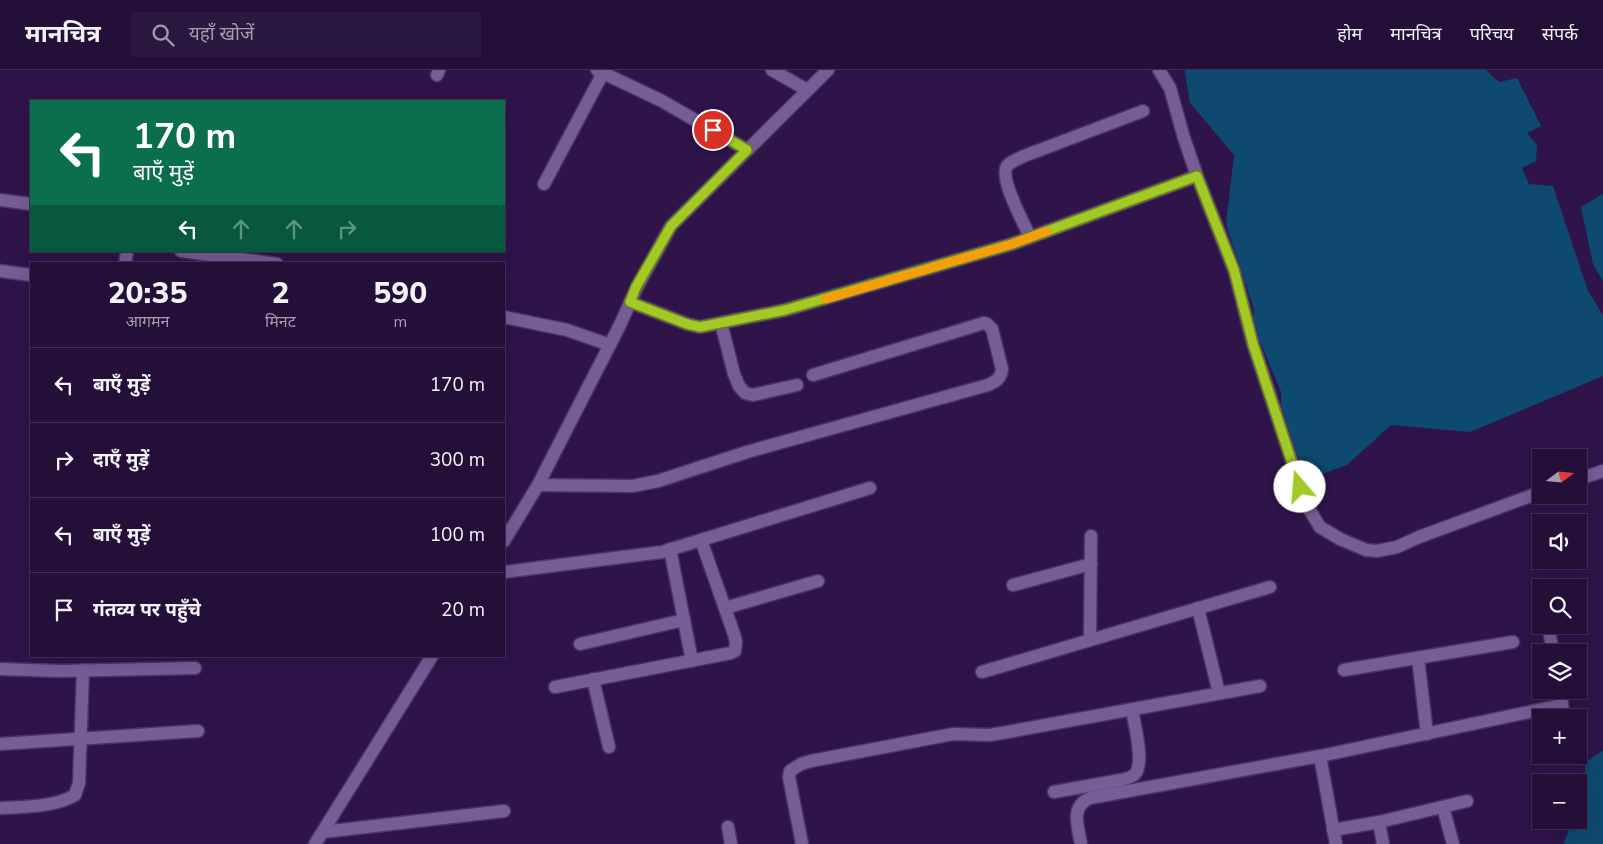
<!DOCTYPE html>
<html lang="hi">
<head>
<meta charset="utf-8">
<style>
  body { margin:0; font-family:"Nunito Sans","Noto Sans Devanagari",sans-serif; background:#2b1840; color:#f1f3f6; height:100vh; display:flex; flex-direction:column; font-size:19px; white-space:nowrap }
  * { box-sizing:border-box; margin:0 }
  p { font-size:16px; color:#a39cae }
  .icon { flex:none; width:28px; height:28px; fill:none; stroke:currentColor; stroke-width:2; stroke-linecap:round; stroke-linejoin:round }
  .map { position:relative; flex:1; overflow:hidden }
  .side { position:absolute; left:30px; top:192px; width:475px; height:395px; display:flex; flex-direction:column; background:#230f38; border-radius:0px; box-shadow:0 5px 20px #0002,0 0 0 1px #402f53 }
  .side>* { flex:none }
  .hud { position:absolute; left:30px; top:30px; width:475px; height:152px; border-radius:0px; box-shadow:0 5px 20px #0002,0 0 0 1px #402f53; background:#0b6e4f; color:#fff; overflow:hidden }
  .needle { width:32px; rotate:74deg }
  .buttons { position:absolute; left:1532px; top:379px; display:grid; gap:10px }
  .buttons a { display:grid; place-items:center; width:55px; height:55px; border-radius:0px; background:#230f38; box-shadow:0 5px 20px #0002,0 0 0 1px #402f53; font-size:25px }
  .pin { position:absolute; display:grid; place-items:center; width:42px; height:42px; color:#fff; margin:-21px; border:2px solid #fff; border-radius:50%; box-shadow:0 1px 5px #0007 }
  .me { position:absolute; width:55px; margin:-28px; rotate:342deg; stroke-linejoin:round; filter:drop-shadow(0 0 4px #0008) }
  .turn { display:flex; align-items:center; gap:18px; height:105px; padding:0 20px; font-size:22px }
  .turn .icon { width:65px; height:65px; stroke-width:2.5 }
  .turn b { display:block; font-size:35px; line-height:42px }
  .lanes { display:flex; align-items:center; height:48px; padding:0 20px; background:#0003; justify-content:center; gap:25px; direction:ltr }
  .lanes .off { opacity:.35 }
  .eta { display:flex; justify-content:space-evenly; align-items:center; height:85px; text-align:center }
  .eta b { font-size:30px; font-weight:800; line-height:35px }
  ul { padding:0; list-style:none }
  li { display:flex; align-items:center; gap:15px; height:75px; padding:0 20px; border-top:1px solid #402f53 }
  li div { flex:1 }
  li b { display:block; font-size:19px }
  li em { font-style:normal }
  header { display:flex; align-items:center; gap:30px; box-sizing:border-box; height:70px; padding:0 25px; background:#230f38; border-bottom:1px solid #402f53 }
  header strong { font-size:24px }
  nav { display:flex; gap:28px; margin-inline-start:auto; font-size:18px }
  .search { width:350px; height:45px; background:#2b1840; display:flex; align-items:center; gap:12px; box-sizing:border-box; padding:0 18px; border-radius:0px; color:#a39cae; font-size:19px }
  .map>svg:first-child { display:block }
  .water { fill:#0e496f }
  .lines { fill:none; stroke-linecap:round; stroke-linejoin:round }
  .minor-casing { stroke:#4b3265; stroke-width:15 }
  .minor { stroke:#755d96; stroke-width:12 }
  .route-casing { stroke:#6a8319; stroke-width:12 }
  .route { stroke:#a3c927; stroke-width:9 }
  .slow { stroke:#f59e0b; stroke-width:9 }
</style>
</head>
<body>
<header>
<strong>मानचित्र</strong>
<div class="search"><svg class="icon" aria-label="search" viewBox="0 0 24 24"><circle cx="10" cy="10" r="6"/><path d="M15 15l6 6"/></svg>यहाँ खोजें</div>
<nav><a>होम</a><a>मानचित्र</a><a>परिचय</a><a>संपर्क</a></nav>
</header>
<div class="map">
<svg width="1603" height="774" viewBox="0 0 1603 774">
  <rect width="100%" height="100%" fill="#2f144a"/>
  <!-- water -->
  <g class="water">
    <polygon points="1185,0 1486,0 1499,12 1517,8 1541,56 1527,63 1537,75 1536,91 1522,98 1529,114 1553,116 1588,221 1603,245 1603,306 1470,362 1391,355 1347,395 1308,409 1281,351 1281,322 1254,257 1254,239 1226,154 1234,85 1190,33 1185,3"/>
    <polygon points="1603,124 1603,211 1593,194 1581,137"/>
    <path d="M1603 680V774H1563L1573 750H1579C1579 731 1584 711 1586 692Z"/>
  </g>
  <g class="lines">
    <defs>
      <g id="minor">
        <polyline points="597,0 662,31 747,80"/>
        <polyline points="772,0 807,20"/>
        <polyline points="1159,0 1170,18 1184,68 1197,106 1234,200 1253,274 1306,434 1320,457 1340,469 1366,480 1377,481 1397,477 1419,467 1541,422"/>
        <polyline points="437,5 439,0"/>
        <polyline points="544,114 603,3"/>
        <polyline points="0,130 31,134"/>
        <path d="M1030 167C1024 153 999 109 1007 96 1011 91 1018 89 1024 86L1143 41"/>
        <polyline points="181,181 277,194"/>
        <polyline points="125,194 127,181"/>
        <polyline points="0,201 31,205"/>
        <polyline points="630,232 687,254 700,257 785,240 1012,174 1197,106"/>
        <polyline points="504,247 567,260 610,275"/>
        <polyline points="721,253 734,304 739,316 745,323 753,325 797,315"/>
        <polyline points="1579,409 1603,401"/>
        <path d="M538 415 633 416 658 411 747 382 988 315C996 311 1001 309 1002 299L992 259 987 254 984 253 813 305"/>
        <polyline points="504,471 538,415 620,255 637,217 671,156 828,0"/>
        <polyline points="670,479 692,591"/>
        <polyline points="504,502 662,482 870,418"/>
        <polyline points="1013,515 1091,494"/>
        <polyline points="725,538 818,511"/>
        <polyline points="1198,538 1219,623"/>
        <polyline points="1548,555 1553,582"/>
        <polyline points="1090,570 1091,466"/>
        <polyline points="580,574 684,550"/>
        <polyline points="1418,588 1427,664"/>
        <polyline points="0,599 60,601 195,598"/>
        <polyline points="1344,600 1513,572"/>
        <polyline points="982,602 1270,517"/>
        <polyline points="593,609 609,677"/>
        <polyline points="555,617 731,583 735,581 736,572 734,564 701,470"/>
        <polyline points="1560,620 1564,648"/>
        <polyline points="0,674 198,661"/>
        <polyline points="1320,686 1336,774"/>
        <path d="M1054 722 1121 710C1125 709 1131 708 1135 704 1145 693 1134 653 1132 639"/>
        <polyline points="1443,737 1453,774"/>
        <path d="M0 738C22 737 56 737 75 725L79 713 83 600"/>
        <polyline points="1379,752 1383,774"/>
        <polyline points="728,757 731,774"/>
        <polyline points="1333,760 1379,752 1467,731"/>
        <polyline points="323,762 504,741"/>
        <polyline points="315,774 432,586"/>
        <polyline points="802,774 789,707 790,701 801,694 811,691 953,664 989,665 1002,663 1260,616"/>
        <path d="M1081 774C1078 757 1070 736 1090 728L1320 686 1562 635"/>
      </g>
    </defs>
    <!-- minor casing -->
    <use href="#minor" class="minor-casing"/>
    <!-- minor -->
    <use href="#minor" class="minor"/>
  </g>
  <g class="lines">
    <defs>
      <polyline id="route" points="713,60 747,80 671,156 636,217 630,232 687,254 700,257 785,240 1012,174 1197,106 1234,200 1253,274 1300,417"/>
    </defs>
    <!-- route casing -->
    <use href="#route" class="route-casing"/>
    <!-- route -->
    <use href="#route" class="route"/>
    <!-- slow -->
    <polyline class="slow" points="826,229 1012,174 1047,161"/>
  </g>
</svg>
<div class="buttons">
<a><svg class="needle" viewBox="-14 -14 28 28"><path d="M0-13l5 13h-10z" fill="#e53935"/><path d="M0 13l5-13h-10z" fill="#a39cae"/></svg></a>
<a><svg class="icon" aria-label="sound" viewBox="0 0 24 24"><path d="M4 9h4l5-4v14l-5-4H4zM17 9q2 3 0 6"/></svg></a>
<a><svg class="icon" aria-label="search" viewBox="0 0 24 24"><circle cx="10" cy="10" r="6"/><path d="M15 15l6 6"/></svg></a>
<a><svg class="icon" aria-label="layers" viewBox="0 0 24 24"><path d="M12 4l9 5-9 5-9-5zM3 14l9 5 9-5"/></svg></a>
<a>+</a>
<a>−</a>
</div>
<div class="pin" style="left:713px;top:60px;background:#d93025"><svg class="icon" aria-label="arrive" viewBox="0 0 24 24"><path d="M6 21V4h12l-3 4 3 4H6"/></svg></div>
<svg class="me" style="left:1300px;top:417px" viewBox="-20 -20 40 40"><circle r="19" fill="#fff"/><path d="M0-13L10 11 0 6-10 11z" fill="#a3c927"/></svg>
<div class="hud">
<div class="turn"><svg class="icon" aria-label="left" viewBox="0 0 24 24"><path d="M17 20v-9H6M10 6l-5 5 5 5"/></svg><div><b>170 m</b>बाएँ मुड़ें</div></div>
<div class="lanes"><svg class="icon" aria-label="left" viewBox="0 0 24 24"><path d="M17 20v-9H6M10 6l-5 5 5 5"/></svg><svg class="icon off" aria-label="ahead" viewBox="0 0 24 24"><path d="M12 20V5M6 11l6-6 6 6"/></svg><svg class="icon off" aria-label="ahead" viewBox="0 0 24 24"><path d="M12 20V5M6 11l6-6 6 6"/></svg><svg class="icon off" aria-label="right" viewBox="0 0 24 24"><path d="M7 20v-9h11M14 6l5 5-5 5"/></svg></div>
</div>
<section class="side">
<div class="eta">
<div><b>20:35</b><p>आगमन</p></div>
<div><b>2</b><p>मिनट</p></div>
<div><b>590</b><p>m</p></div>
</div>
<ul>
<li><svg class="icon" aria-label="left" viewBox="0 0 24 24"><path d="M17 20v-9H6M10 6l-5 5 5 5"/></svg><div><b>बाएँ मुड़ें</b></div><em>170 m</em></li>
<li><svg class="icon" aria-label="right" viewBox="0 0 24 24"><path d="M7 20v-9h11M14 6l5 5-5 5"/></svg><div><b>दाएँ मुड़ें</b></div><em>300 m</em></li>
<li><svg class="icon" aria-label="left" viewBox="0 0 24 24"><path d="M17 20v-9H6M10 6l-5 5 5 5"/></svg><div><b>बाएँ मुड़ें</b></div><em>100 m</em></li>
<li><svg class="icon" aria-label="arrive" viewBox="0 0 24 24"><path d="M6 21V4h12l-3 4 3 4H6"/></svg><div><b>गंतव्य पर पहुँचे</b></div><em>20 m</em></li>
</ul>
</section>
</div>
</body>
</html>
